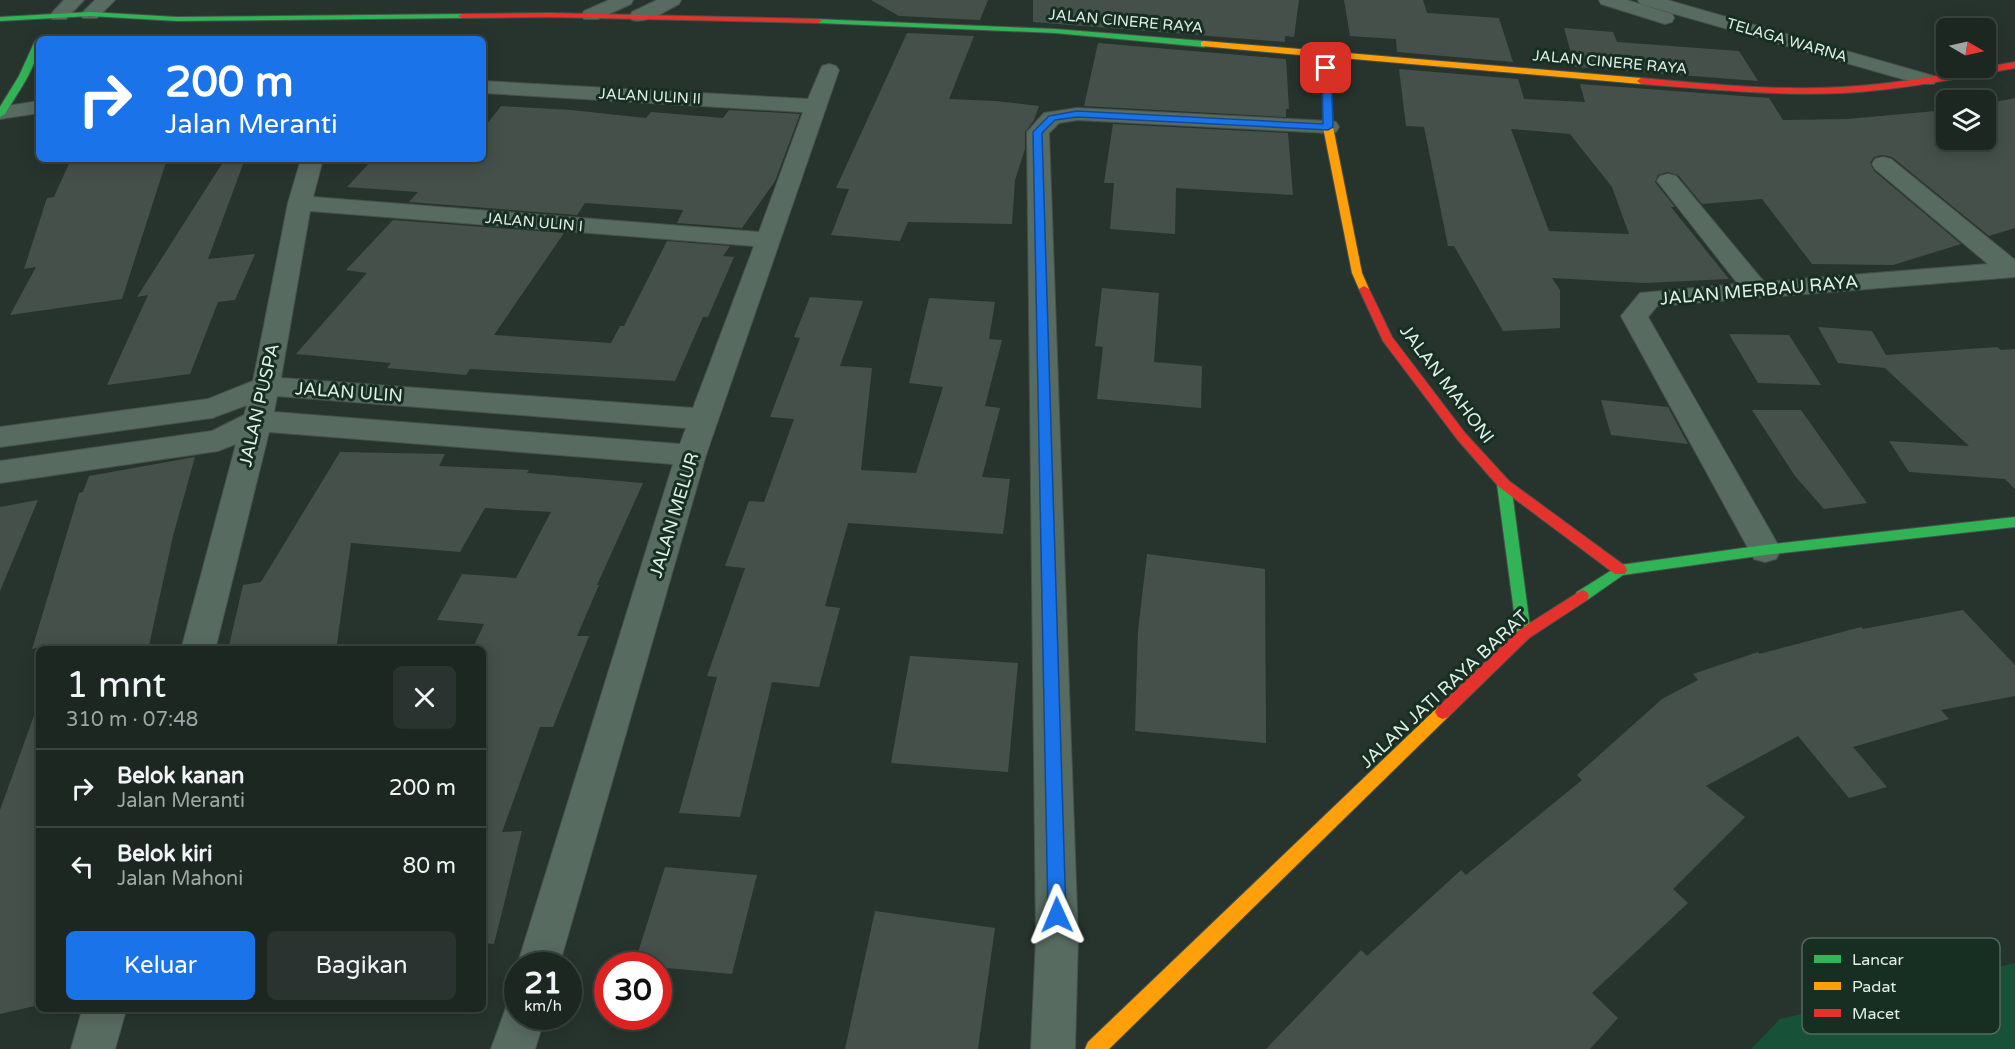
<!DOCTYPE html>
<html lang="id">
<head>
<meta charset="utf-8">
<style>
  body { margin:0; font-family:"Varela Round",sans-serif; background:#2a332f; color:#f1f3f6; height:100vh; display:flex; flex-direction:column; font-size:22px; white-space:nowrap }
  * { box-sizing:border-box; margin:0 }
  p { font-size:20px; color:#a0a5a5 }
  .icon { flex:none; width:33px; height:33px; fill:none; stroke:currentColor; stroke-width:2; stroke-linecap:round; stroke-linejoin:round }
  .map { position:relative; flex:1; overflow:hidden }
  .details { position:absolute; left:36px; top:646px; width:450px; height:366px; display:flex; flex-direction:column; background:#1d2722; border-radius:9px; box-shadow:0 3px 15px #0003,0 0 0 2px #3b4440 }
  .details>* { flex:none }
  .guide { position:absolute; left:36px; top:36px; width:450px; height:126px; border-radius:9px; box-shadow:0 3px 15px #0003,0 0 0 2px #3b4440; background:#1a73e8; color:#fff; overflow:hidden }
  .needle { width:39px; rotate:99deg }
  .tools { position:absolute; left:1936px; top:18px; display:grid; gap:12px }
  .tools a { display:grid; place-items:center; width:60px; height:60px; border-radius:9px; background:#1d2722; box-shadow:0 3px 15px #0003,0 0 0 2px #3b4440; font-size:30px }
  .speed { position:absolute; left:504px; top:952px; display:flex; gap:12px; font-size:30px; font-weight:700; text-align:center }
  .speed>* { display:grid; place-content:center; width:78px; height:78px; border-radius:50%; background:#1d2722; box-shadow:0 3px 15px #0003,0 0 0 2px #3b4440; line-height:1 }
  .speed small { font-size:15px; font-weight:400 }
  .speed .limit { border:9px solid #d22; background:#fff; color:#111 }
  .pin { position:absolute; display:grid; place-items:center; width:51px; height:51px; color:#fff; margin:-26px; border-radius:12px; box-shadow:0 3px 9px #0006 }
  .me { position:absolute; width:66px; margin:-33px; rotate:359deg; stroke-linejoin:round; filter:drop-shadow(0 0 4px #0008) }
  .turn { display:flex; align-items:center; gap:21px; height:126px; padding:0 30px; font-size:27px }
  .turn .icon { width:78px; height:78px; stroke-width:2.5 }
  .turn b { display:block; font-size:42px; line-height:51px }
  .round { display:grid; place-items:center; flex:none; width:63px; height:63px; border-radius:9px; background:#2a332f }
  .headline { display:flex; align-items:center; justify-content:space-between; height:102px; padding:0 30px }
  h1 { font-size:36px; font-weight:600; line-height:45px }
  .cta { display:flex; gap:12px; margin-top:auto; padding:12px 30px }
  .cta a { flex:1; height:69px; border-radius:9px; background:#1a73e8; color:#fff; font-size:24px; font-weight:600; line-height:69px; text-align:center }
  .cta a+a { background:#2a332f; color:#f1f3f6 }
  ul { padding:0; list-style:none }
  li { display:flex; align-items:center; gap:18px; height:78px; padding:0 30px; border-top:2px solid #3b4440 }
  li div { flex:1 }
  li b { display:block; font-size:22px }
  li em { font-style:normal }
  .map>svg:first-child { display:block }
  .green { fill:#175137 }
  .building { fill:#45504a; fill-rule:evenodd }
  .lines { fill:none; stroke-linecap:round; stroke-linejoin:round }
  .street-casing { stroke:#46514b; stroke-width:2 }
  .fast-casing { stroke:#46514b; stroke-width:2 }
  .slow-casing { stroke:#46514b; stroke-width:2 }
  .jam-casing { stroke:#46514b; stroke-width:2 }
  .street { fill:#586b61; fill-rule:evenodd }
  .fast { fill:#30b455; fill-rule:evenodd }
  .slow { fill:#ff9f0a; fill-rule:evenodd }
  .jam { fill:#e5322d; fill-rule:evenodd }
  .route { fill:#1a73e8; stroke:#114b97; stroke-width:1.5 }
  .labels { text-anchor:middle; stroke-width:6; stroke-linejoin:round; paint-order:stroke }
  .far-street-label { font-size:15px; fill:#e1efe6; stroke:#172f22 }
  .street-label { font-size:18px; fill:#e1efe6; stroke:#172f22 }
  .key { fill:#172f22; stroke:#54695d; stroke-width:1.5 }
  .key-label { font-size:16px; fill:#e1efe6 }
</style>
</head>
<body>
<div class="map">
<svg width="2015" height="1049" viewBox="0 0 2015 1049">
  <rect width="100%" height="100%" fill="#27342d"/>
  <!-- green -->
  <polygon class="green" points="2015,963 2015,1049 1751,1049 1780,1019"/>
  <!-- building -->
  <g class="building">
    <polygon points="871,0 988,0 980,20 899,16"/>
    <polygon points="1033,0 1299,0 1294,37 1285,36 1285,42 1033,22"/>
    <polygon points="1344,0 1423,0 1427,13 1499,18 1513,62 1397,52 1396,39 1350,36"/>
    <polygon points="1564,28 1613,32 1617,42 1739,51 1758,81 1575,67"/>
    <polygon points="907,33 974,36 949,99 996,101 1039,106 1034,120 1025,132 1025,149 1015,180 1012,224 908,222 900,241 831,235 849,189 836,188"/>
    <polygon points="1098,43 1286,59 1289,109 1286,109 1286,117 1084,106"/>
    <path d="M1399 69 1518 79 1524 99 1585 102 1580 84 1769 98 1783 120 1847 119 1947 110V140H1986V104L2015 98V228L1989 236 1892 157 1882 155 1874 157 1870 163 1874 171 1961 244 1893 265 1812 264 1762 199 1702 204 1678 175 1667 172 1658 175 1655 182 1675 207H1671L1729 279 1644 283 1552 278 1560 290V328L1503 331 1454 246H1448L1424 127 1406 126ZM1511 129 1570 134 1612 187 1629 234 1549 231Z"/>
    <polygon points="501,106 571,110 646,118 651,112 723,118 729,110 800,114 775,181 742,228 677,223 683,210 585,203 577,215 409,202 418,192 347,187 373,159 483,159 483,129"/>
    <polygon points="1113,124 1288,133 1293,195 1176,188 1175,234 1110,229 1114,183 1104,183"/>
    <polygon points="71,159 167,159 122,299 10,315 36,267 24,269 47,198 54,197"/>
    <polygon points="225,159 245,159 208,259 255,254 235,300 218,302 190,374 107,385 148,295 137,297"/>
    <polygon points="393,220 564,233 494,335 611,343 620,326 624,326 667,241 730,246 723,256 734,257 708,317 703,317 675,381 470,369 466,375 387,368 391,363 296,354 367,273 346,270"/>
    <polygon points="1102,288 1159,293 1154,362 1202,366 1201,408 1097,399 1103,347 1095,346"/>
    <polygon points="810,297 863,301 840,366 872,368 861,470 916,473 943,387 909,383 929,298 995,302 989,339 1002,340 985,406 1000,408 982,477 1010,479 1003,534 848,523 825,606 840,608 819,687 772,682 740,817 679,813 717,677 707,676 745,568 725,566 749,501 764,502 794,419 770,417 800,338 794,337"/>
    <polygon points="1818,327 1872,331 1886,355 1997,347 2001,350 2015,349 2015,489 2005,479 1909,472 1889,441 1969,446 1885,368 1838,363"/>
    <polygon points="1729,334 1789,335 1821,385 1758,383"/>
    <polygon points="1601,400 1668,407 1688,444 1611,435"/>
    <polygon points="1752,410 1801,410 1867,503 1824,509 1795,476"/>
    <polygon points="340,452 445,454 439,466 529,470 527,473 643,483 597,585 599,585 577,636 589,636 553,727 540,727 502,832 522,831 494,944 483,943 483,650 472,650 484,624 437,620 462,574 516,578 551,512 485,508 460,552 351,543 336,650 228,650 243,585 261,582"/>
    <polygon points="195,457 173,536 148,650 48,650 50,645 32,649 79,493 83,492 89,476"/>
    <polygon points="38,500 0,591 0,507"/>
    <polygon points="1147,554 1265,569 1266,743 1135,731 1138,631"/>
    <polygon points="1963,610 2015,665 2015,696 1941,710 1949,719 1853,747 1887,787 1849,798 1798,736 1706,786 1745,817 1673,889 1688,903 1592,993 1618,1018 1590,1049 1266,1049 1361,950 1367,956 1461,870 1466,875 1582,780 1577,775 1662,699 1698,680 1693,674 1758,652 1759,654 1861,627 1863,629"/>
    <polygon points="910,656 1018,663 1008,772 891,763"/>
    <polygon points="35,713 39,713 39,1005 0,1014 0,810"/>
    <polygon points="665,867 757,875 732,974 634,965"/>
    <polygon points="875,911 995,928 978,1049 845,1049"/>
  </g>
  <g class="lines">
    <defs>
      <g id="street">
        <polygon points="64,0 84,0 66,19 52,19 50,15"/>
        <polygon points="95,0 115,0 97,18 83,18 81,14"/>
        <polygon points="609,0 633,0 631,4 598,19 584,19 582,15 584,11"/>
        <path d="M657 0H681L679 4C665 11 648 24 632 20L630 16 632 12Z"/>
        <polygon points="1599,0 1627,0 1672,14 1674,18 1672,22 1665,24 1601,4"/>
        <polygon points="1638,0 1667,0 1934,76 1937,80 1934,84 1920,84 1640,4"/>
        <path d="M829 64 836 66 839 70 706 455 559 966H518V968L517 966 673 464 269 432 215 650H181L236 444 218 451 0 483V461L212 431 244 415 247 405 212 418 0 447V427L208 399 253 381 288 203 301 159H323L313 197 759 232 803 112 483 93V81L808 99 822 66ZM310 211 754 246 693 408 281 378ZM277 396 686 428 680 444 274 412Z"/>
        <polygon points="39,101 39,113 0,119 0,107"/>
        <polygon points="1077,108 1328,121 1336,122 1339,127 1336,132 1328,133 1077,120 1059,123 1049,133 1078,938 1075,1049 1031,1049 1036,938 1027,132 1044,113"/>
        <polygon points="1883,157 1891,159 2015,260 2015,277 1657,306 1648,317 1781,550 1776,559 1765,562 1754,559 1621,316 1640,293 1738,284 1657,181 1660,176 1668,174 1676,176 1764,282 1988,264 1875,169 1872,164 1875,159"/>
        <polygon points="518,997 518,1017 545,1017 535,1049 491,1049 508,1002"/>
        <polygon points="82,1010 126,1010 115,1049 71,1049"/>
      </g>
      <g id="fast">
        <polygon points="90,12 177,17 462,14 466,16 462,18 177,21 90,16 0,21 0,17"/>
        <polygon points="815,19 1055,29 1204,41 1208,44 1204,47 1055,33 818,23 815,23"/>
        <path d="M39 38 41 39H39C39 66 18 92 5 114L0 117V107L19 76 35 41Z"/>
        <polygon points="1504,479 1511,484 1531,634 1529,638 1524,640 1519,638 1517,634 1497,484"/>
        <polygon points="2015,517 2015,527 1765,555 1623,575 1587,600 1577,600 1575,596 1577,592 1620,565 1765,545"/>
      </g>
      <g id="slow">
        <polygon points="1204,41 1641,78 1645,81 1641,84 1330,57 1333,127 1362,273 1369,289 1364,292 1359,289 1352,273 1323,127 1322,57 1201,46 1201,42"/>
        <polygon points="1443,705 1448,707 1451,712 1448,717 1109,1049 1085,1049 1088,1042 1438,707"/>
      </g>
      <g id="jam">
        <polygon points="549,13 818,19 822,21 818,23 549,17 462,18 458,16 462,14"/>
        <path d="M2015 62V68C1958 78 1901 90 1843 93 1775 96 1708 89 1641 84L1637 81 1641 78C1708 84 1775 91 1843 87 1901 84 1958 72 2015 62Z"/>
        <polygon points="1364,286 1369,289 1392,337 1465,433 1509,481 1625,566 1627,570 1625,574 1615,574 1499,487 1457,439 1383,341 1359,289"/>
        <polygon points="1582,590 1587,592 1589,596 1587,600 1529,638 1448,717 1443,719 1438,717 1435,712 1438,707 1519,630"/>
      </g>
    </defs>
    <!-- street casing -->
    <use href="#street" class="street-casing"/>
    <!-- fast casing -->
    <use href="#fast" class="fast-casing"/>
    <!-- slow casing -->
    <use href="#slow" class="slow-casing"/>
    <!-- jam casing -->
    <use href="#jam" class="jam-casing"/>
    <!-- street -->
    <use href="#street" class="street"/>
    <!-- fast -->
    <use href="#fast" class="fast"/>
    <!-- slow -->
    <use href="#slow" class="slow"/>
    <!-- jam -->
    <use href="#jam" class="jam"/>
  </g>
  <!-- route -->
  <polygon class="route" points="1326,66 1331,68 1333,127 1328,130 1077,117 1055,120 1042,133 1066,915 1063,921 1057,923 1050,921 1048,915 1033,132 1049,116 1077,111 1323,124 1322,68"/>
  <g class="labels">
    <!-- far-street labels -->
    <g class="far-street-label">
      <text transform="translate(1126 21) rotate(5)" y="5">JALAN CINERE RAYA</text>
      <text transform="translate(1787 40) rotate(16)" y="5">TELAGA WARNA</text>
      <text transform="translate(1610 62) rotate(5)" y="5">JALAN CINERE RAYA</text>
      <text transform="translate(650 96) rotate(3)" y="5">JALAN ULIN II</text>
      <text transform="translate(534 222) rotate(5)" y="5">JALAN ULIN I</text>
    </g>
    <!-- street labels -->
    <g class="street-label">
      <text transform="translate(1759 290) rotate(-5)" y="6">JALAN MERBAU RAYA</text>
      <text transform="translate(1447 384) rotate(53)" y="6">JALAN MAHONI</text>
      <text transform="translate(349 392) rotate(4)" y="6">JALAN ULIN</text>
      <text transform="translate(259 405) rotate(-77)" y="6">JALAN PUSPA</text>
      <text transform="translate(674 515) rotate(-73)" y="6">JALAN MELUR</text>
      <text transform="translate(1444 689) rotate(-43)" y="6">JALAN JATI RAYA BARAT</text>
    </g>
  </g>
  <!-- legend -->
  <rect x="1802" y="938" width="198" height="96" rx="9" class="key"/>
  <rect x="1814" y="955" width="27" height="8" fill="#30b455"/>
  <rect x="1814" y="982" width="27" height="8" fill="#ff9f0a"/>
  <rect x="1814" y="1009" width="27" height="8" fill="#e5322d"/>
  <g class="key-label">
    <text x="1852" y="965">Lancar</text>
    <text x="1852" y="992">Padat</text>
    <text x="1852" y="1019">Macet</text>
  </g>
</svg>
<div class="tools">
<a><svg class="needle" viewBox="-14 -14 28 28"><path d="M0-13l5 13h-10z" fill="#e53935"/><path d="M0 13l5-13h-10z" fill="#a0a5a5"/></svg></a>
<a><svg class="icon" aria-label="layers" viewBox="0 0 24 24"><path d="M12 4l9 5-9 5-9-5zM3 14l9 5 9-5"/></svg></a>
</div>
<div class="speed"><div>21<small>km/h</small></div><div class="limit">30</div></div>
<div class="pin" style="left:1326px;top:68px;background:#d93025"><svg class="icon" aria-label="arrive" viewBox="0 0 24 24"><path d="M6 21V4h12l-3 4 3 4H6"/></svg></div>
<svg class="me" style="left:1057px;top:915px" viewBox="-20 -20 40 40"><path d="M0-17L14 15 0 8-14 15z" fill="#1a73e8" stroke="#fff" stroke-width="4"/></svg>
<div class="guide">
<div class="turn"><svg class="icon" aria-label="right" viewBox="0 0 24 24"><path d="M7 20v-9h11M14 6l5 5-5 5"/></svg><div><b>200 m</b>Jalan Meranti</div></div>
</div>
<section class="details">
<div class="headline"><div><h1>1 mnt</h1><p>310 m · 07:48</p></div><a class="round"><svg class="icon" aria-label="close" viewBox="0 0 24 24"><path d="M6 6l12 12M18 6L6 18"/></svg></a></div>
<ul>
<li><svg class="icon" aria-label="right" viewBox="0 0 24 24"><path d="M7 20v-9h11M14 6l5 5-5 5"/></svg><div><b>Belok kanan</b><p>Jalan Meranti</p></div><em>200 m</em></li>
<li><svg class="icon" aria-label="left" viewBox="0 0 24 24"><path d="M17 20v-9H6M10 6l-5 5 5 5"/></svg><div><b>Belok kiri</b><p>Jalan Mahoni</p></div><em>80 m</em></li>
</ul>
<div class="cta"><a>Keluar</a><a>Bagikan</a></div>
</section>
</div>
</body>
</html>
